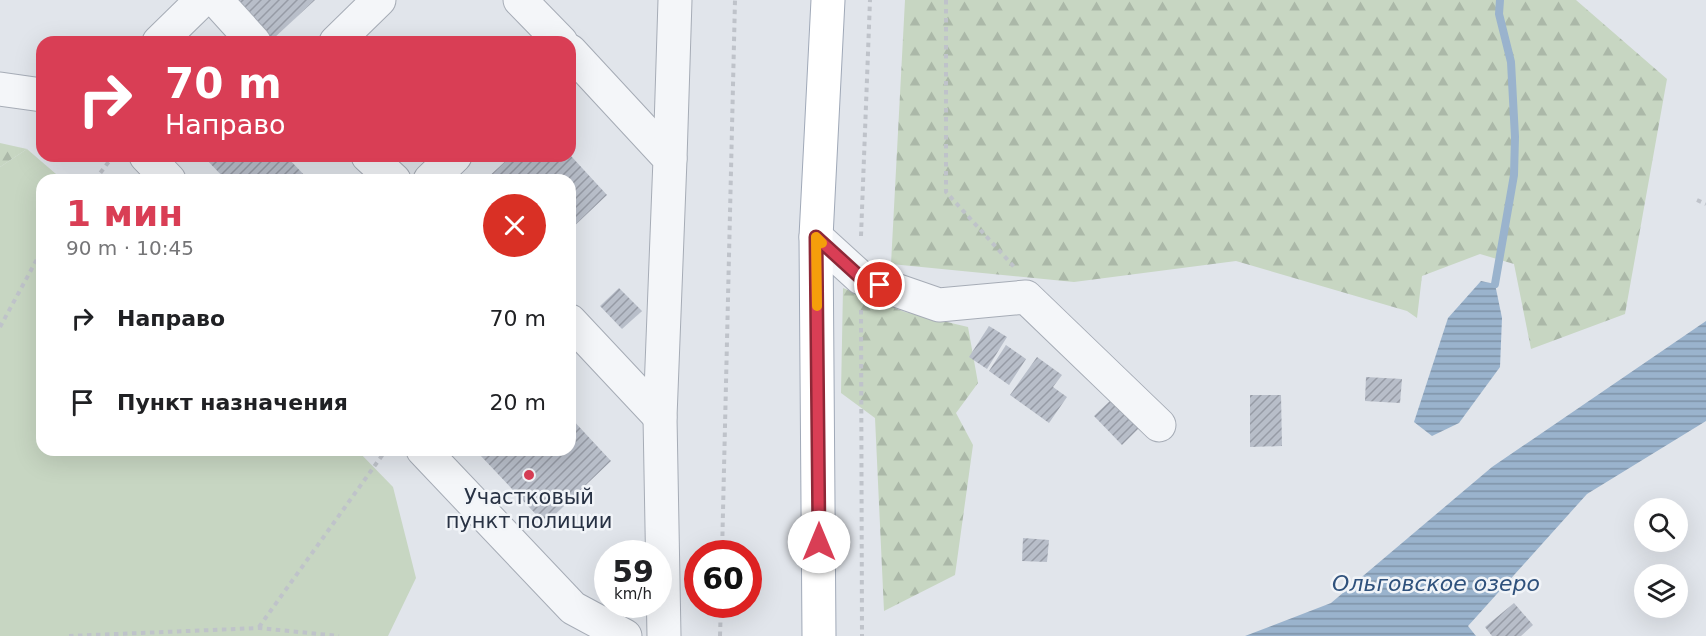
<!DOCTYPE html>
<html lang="ru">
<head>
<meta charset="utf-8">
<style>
  body { margin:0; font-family:"DejaVu Sans",sans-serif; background:#f6f6f6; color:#202124; height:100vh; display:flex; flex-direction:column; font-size:22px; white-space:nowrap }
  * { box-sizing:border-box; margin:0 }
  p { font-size:20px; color:#757577 }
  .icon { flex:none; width:33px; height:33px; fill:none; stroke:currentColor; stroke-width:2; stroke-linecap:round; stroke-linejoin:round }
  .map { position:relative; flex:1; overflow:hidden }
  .details { position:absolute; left:36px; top:174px; width:540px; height:282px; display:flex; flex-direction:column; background:#fff; border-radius:18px; box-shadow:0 6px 24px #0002 }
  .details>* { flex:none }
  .top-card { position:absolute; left:36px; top:36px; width:540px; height:126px; border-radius:18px; box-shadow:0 6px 24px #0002; background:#d93e55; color:#fff; overflow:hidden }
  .fabs { position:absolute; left:1634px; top:498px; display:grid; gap:12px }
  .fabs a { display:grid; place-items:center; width:54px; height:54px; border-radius:50%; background:#fff; box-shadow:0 6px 24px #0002; font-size:30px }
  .speed { position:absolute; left:594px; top:540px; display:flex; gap:12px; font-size:30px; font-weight:700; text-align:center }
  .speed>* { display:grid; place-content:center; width:78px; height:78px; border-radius:50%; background:#fff; box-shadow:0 6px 24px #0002; line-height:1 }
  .speed small { font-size:15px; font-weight:400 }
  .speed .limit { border:9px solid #d22; background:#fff; color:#111 }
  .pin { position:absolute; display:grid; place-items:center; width:51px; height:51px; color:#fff; margin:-26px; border:3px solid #fff; border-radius:50%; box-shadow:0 2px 6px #0007 }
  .me { position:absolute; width:66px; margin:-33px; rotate:0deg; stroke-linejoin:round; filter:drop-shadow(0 0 4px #0008) }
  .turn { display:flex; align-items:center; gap:21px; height:126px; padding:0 30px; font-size:27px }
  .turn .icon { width:78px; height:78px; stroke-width:2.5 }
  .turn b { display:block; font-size:42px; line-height:51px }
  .round { display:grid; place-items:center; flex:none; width:63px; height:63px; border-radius:32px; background:#f6f6f6 }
  .overview { display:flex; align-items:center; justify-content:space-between; height:102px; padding:0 30px }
  h1 { font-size:36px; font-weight:800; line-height:45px; color:#d93e55 }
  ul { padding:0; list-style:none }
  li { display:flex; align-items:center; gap:18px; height:84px; padding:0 30px }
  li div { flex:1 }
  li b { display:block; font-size:22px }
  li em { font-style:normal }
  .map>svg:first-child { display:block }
  .forest { fill:url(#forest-firs) }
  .park { fill:#c7d6c2 }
  .water { fill:url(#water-rules) }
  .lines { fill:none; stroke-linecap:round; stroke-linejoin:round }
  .stream { stroke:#9ab3cd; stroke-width:8 }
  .building { fill:url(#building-hatch) }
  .minor-casing { stroke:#a6acb6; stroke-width:35 }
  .major-casing { stroke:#a0a9b8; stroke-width:35 }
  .path { stroke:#bfc3ca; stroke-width:4; stroke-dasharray:4.5 4.5; stroke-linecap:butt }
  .minor { stroke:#f4f6f9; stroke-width:33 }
  .major { stroke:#fff; stroke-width:33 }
  .route-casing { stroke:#8d2837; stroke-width:15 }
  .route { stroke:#d93e55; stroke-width:10 }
  .slow { stroke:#f59e0b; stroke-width:10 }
  .poi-dot { fill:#d93e55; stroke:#f1f4f8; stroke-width:2 }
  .labels { text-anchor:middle; stroke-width:5; stroke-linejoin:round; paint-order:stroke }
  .poi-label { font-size:21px; fill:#283244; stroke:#f1f4f8 }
  .water-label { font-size:22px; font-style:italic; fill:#2f517c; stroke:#f1f4f8 }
</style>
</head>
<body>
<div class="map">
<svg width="1706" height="636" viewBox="0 0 1706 636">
  <defs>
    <pattern id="forest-firs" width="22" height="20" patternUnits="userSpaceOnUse" patternTransform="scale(1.5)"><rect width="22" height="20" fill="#c7d6c2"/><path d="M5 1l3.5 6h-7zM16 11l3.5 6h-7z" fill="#abb8a8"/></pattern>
    <pattern id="water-rules" width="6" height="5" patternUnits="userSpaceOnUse" patternTransform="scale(1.5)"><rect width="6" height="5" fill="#9ab3cd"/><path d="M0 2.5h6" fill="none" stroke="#7e92a8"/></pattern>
    <pattern id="building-hatch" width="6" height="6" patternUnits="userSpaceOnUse" patternTransform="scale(1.5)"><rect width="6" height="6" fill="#b8bec9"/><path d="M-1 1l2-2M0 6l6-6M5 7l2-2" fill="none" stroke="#969ba5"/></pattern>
  </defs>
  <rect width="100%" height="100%" fill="#e1e5eb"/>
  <!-- forest -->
  <g class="forest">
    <polygon points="905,0 1576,0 1667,79 1625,314 1531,349 1514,264 1480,254 1422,276 1417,318 1407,311 1236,261 1074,282 891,264"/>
    <polygon points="0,143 27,149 0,167"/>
    <polygon points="843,288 905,312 968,327 978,383 956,413 973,445 955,575 884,611 875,418 841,393"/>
  </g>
  <!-- park -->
  <polygon class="park" points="27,149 63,180 42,180 42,450 357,450 393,487 416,578 388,636 0,636 0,167"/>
  <!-- water -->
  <g class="water">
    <polygon points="1481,281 1495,284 1502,318 1500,367 1459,423 1432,436 1414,422 1448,318"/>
    <polygon points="1706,321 1706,421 1587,494 1468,626 1476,636 1245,636 1331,603 1492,467"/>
  </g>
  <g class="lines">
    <!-- stream -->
    <polyline class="stream" points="1495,284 1514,175 1515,137 1511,62 1499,14 1500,0"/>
  </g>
  <!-- building -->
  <g class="building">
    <polygon points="236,0 315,0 273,39"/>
    <polygon points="203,156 286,156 309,180 226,180"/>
    <polygon points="511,156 571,156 607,195 570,230 570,180 485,180"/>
    <polygon points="619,288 642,311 622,329 600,306"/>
    <polygon points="989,326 1007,337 987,369 969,357"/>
    <polygon points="1006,345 1026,359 1009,385 989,371"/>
    <polygon points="1037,357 1062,375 1053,387 1067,397 1049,423 1010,395"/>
    <polygon points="1366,377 1402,379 1400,403 1365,401"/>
    <polygon points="1250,395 1281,395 1282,446 1250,447"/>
    <polygon points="1114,397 1141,426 1122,445 1094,416"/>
    <polygon points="570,417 611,461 545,524 480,455 486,450 570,450"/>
    <polygon points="1023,538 1049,540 1047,562 1022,561"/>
    <polygon points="1514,603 1533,625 1521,636 1492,636 1485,627"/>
  </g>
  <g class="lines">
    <defs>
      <g id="minor">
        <polyline points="216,0 254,42"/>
        <polyline points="520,0 561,42"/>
        <polyline points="159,42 202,0"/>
        <polyline points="336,42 379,0"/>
        <polyline points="570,51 670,159 660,417 664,636"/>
        <polyline points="0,89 42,95"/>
        <polyline points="146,156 169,180"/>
        <polyline points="368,156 394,180"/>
        <polyline points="670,159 675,0"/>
        <polyline points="430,180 455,156"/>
        <polyline points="816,237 861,278 939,305 1026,297 1159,425"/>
        <polyline points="570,321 660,417"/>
        <polyline points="423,450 573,608 625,636"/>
      </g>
      <polyline id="major" points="819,636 816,237 828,0"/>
    </defs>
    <!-- minor casing -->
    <use href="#minor" class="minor-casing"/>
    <!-- major casing -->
    <use href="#major" class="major-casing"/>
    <!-- path -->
    <g class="path">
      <polyline points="946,0 946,192 1016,269"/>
      <polyline points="95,180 113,156"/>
      <polyline points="1697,200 1706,204"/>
      <polyline points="861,236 870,0"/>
      <polyline points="861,310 862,636"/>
      <polyline points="0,327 42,250"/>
      <polyline points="722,554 735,0"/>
      <polyline points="259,627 386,450"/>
      <polyline points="69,636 259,628 339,636"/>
      <polyline points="720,636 721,604"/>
    </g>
    <!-- minor -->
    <use href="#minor" class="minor"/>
    <!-- major -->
    <use href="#major" class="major"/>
  </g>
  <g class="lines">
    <defs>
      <polyline id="route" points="819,542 816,237 861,278 880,285"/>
    </defs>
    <!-- route casing -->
    <use href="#route" class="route-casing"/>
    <!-- route -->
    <use href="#route" class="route"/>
    <!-- slow -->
    <polyline class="slow" points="817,306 816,237 822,243"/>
  </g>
  <!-- markers -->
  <circle class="poi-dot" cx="529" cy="475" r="6"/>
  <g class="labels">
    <!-- poi labels -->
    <g class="poi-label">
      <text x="529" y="504">Участковый<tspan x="529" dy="24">пункт полиции</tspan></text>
    </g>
    <!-- water labels -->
    <g class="water-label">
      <text x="1436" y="591">Ольговское озеро</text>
    </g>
  </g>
</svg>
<div class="fabs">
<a><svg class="icon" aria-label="search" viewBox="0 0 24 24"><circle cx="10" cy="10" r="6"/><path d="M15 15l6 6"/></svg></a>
<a><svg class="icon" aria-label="layers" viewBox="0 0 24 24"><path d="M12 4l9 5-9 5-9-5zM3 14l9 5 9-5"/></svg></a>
</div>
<div class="speed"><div>59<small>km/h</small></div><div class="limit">60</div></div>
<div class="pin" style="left:880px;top:285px;background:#d93025"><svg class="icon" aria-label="arrive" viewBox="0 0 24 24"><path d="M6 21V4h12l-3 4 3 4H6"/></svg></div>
<svg class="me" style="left:819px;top:542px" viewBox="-20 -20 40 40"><circle r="19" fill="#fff"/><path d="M0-13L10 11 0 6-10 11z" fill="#d93e55"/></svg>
<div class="top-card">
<div class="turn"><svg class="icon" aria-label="right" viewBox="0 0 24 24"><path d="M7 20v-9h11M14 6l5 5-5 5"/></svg><div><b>70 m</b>Направо</div></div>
</div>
<section class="details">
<div class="overview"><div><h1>1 мин</h1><p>90 m · 10:45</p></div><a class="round" style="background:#d93025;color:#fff"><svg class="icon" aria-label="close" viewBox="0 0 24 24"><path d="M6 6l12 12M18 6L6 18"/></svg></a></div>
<ul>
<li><svg class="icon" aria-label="right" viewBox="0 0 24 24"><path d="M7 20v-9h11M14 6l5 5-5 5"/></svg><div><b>Направо</b></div><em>70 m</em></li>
<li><svg class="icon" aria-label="arrive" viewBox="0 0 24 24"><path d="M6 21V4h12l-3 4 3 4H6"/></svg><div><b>Пункт назначения</b></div><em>20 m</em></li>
</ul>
</section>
</div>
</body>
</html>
